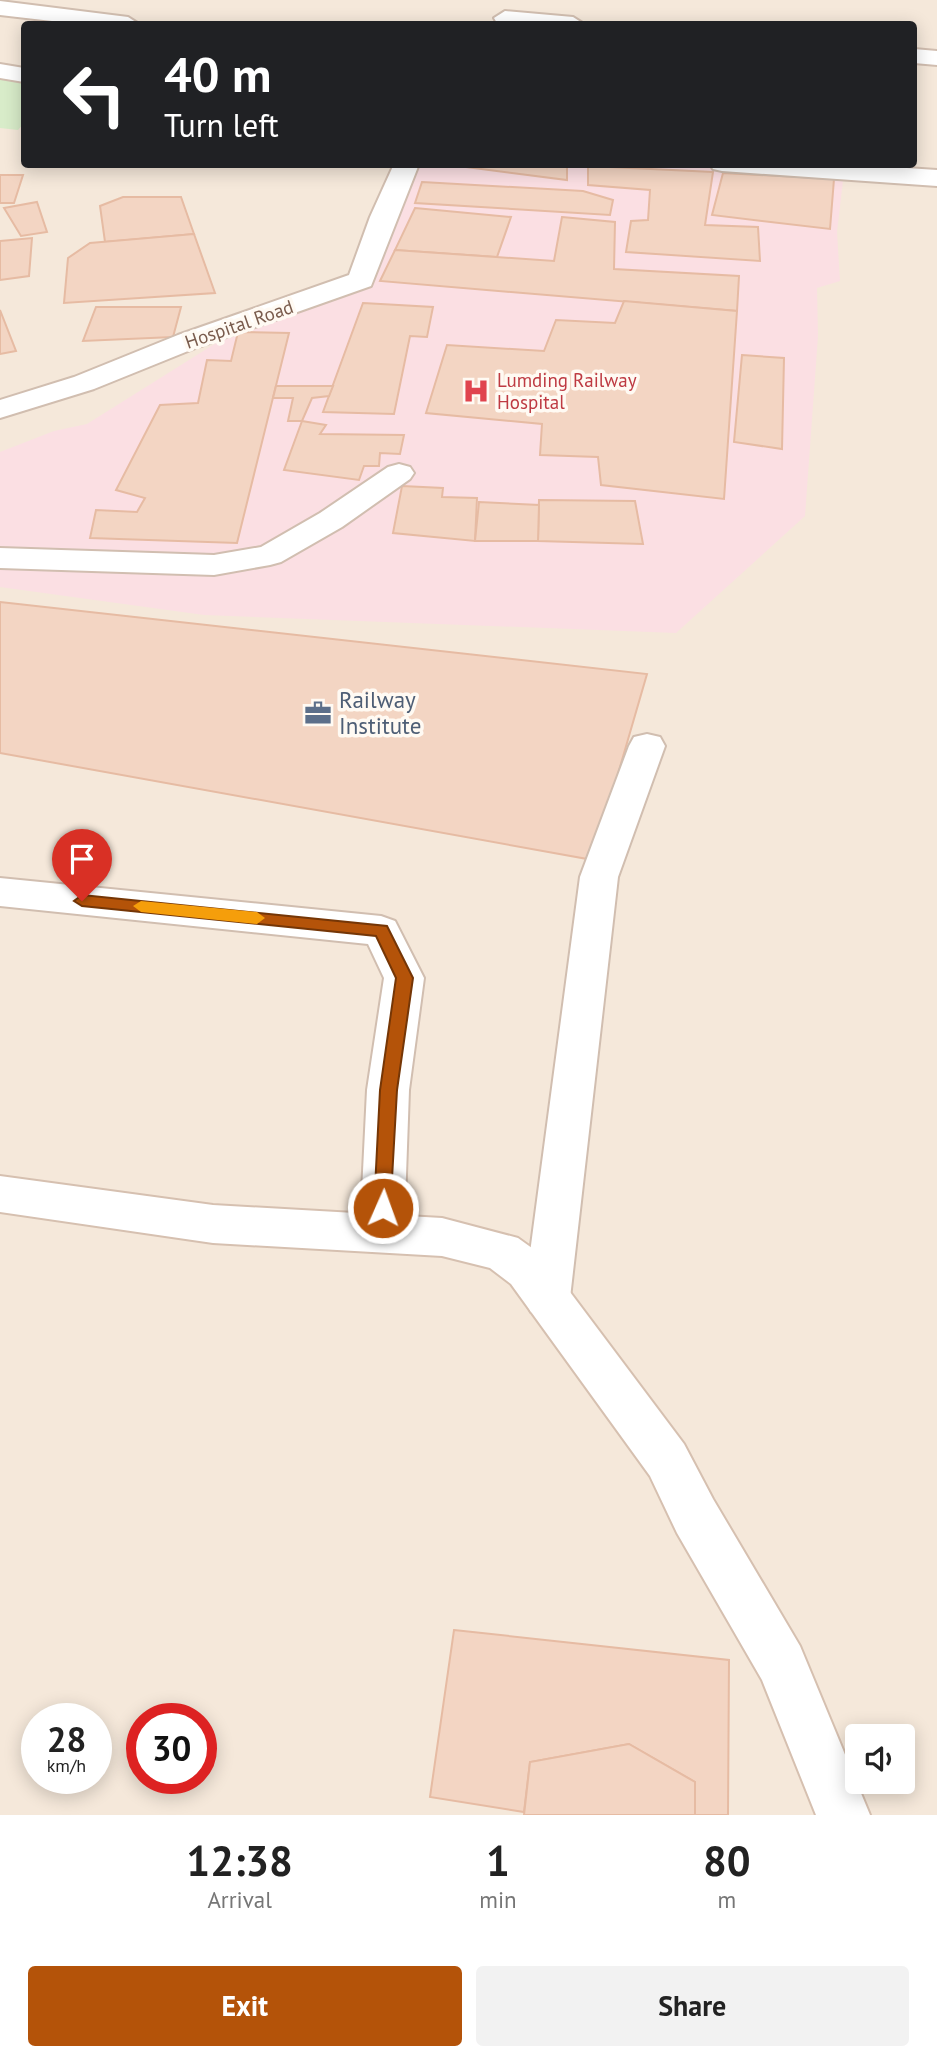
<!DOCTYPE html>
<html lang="en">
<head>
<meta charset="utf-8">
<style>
  body { margin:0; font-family:"PT Sans",sans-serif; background:#f2f2f2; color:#222; height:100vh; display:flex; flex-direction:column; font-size:26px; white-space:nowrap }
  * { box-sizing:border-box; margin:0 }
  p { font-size:23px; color:#767676 }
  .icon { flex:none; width:38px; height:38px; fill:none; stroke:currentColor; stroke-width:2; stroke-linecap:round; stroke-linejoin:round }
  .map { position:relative; height:1815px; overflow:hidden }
  .drawer { display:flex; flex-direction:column; background:#fff; flex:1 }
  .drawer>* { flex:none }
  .hud { position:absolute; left:21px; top:21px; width:896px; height:147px; border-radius:7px; box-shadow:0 4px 18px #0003; background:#202124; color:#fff; overflow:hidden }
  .controls { position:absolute; left:845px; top:1724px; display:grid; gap:14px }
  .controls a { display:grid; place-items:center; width:70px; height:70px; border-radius:7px; background:#fff; box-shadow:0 4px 18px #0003; font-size:35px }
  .speed { position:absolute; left:21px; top:1703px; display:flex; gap:14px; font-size:35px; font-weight:700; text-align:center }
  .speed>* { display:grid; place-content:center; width:91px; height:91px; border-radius:50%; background:#fff; box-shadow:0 4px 18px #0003; line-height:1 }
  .speed small { font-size:18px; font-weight:400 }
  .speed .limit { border:10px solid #d22; background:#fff; color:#111 }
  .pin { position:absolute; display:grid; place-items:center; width:60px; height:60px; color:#fff; margin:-72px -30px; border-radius:50% 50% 50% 0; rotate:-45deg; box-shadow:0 0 7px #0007 }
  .pin .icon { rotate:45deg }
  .me { position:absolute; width:77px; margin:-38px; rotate:2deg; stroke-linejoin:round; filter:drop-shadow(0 0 5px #0008) }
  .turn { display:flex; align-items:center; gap:24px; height:147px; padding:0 28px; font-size:32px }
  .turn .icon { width:91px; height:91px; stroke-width:2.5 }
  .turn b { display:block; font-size:49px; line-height:60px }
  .eta { display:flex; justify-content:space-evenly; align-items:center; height:119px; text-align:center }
  .eta b { font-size:42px; font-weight:700; line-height:49px }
  .primary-button { display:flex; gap:14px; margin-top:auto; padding:14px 28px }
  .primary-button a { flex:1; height:80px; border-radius:7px; background:#b45309; color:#fff; font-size:28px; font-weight:700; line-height:80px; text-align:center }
  .primary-button a+a { background:#f2f2f2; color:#222 }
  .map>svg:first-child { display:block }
  .residential { fill:#f5e8da; fill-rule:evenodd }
  .medical { fill:#fbdfe3 }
  .green { fill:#d8ecc9 }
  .building { fill:#f3d5c3; stroke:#e6bba3; stroke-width:2 }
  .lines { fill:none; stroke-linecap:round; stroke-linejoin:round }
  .minor-casing { stroke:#d1beb0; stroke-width:4 }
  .tertiary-casing { stroke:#d1beb0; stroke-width:4 }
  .secondary-casing { stroke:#d6c0b0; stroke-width:4 }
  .minor { fill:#fff; fill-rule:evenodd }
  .tertiary { fill:#fff; fill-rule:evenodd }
  .secondary { fill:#fff; fill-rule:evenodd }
  .route { fill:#b45309; stroke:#753606; stroke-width:2 }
  .slow { fill:#f59e0b }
  .labels { text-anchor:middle; stroke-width:7; stroke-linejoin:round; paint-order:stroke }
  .far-street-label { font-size:19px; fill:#7a5c4d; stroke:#fffaf3 }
  .far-health-label { font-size:19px; fill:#be3a42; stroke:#fffaf3; text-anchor:start }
  .service-label { font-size:23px; fill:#4e5e75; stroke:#fffaf3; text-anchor:start }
</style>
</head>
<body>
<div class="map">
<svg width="937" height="1815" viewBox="0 0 937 1815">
  <rect width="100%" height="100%" fill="#fdf6ec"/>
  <!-- residential -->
  <path class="residential" d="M0 0H937V1815H0ZM24 24H914V164H24ZM37 1718H96V1778H37ZM142 1718H201V1778H142ZM858 1736H903V1782H858Z"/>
  <!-- medical -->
  <polygon class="medical" points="722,164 844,172 837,232 840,281 817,288 818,336 805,516 676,633 204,615 0,587 0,452 54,431 87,424 232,333 357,290 415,165"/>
  <!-- green -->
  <polygon class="green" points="0,71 24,75 24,123 18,130 0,128"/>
  <!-- building -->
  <g class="building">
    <polygon points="443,164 567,164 567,180"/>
    <polygon points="588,166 713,172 705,225 758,227 760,261 626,252 631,221 648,220 650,190 588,185"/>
    <polygon points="723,173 834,179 830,229 712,215"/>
    <polygon points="0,175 23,175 14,203 0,203"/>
    <polygon points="422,182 583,191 613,200 610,215 415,203"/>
    <polygon points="123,197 181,197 194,234 105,242 100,206"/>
    <polygon points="37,202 47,232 21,236 4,208"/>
    <polygon points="415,208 511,217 497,257 395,250"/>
    <polygon points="562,217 615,222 614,269 739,276 737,311 380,281 395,250 554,261"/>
    <polygon points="194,234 215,293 64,303 68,258 90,243"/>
    <polygon points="32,238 29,276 0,280 0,241"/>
    <polygon points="624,301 737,311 724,499 601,485 598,457 540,455 542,424 426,413 447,345 544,351 556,320 615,323"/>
    <polygon points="363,303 433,307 427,337 410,336 394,414 323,412"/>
    <polygon points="96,307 181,307 173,337 83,341"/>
    <polygon points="0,310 16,351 0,354"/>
    <polygon points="238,332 289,333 237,543 90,538 96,510 137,512 145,498 116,490 160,405 198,403 207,360 231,361"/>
    <polygon points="742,355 784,358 782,449 734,442"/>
    <polygon points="276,386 333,386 329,396 312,398 302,421 288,421 293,398 273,398"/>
    <polygon points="302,421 326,425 320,434 404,435 400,454 380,453 379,466 364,466 359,480 284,470"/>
    <polygon points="402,486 443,488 442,497 477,498 475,541 393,533"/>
    <polygon points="539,500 635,501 643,544 538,541"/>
    <polygon points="479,502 539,505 538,541 475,541"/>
    <polygon points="0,602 647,674 593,860 0,753"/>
    <polygon points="454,1630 729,1660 728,1815 695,1815 695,1782 629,1744 530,1762 524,1812 430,1797"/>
    <polygon points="629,1744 695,1782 695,1815 524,1815 530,1762"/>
  </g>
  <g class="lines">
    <defs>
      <g id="minor">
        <polygon points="0,1 128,17 139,24 78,24 0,15"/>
        <polygon points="505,11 573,17 584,24 497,23 494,18"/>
        <polygon points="914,49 937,51 937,65 914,63"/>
        <polygon points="394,164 419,164 371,286 198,347 94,389 0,418 0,400 74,377 178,335 349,275 370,217"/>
        <polygon points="399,464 410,467 414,473 410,479 342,527 281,562 270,565 214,575 0,568 0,548 214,555 261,547 320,513 388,467"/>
        <polygon points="647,734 660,737 665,746 618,877 570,1298 563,1312 547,1318 531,1312 524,1298 580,877 629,746 634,737"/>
        <polygon points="0,878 381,916 395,921 424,978 409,1090 404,1232 398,1245 382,1251 366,1245 360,1232 367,1090 384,978 368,944 0,906"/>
      </g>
      <g id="tertiary">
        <polygon points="0,64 24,68 24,82 0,78"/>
        <polygon points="710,164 846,164 937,170 937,186 722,171 713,169"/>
      </g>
      <polygon id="secondary" points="0,1176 213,1205 442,1218 518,1238 543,1256 684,1444 713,1499 800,1646 870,1815 816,1815 762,1680 677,1533 650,1476 511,1284 490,1268 442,1256 213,1243 0,1212"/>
    </defs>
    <!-- minor casing -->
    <use href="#minor" class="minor-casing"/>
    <!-- tertiary casing -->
    <use href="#tertiary" class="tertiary-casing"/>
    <!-- secondary casing -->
    <use href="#secondary" class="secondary-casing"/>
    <!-- minor -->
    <use href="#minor" class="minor"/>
    <!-- tertiary -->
    <use href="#tertiary" class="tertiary"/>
    <!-- secondary -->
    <use href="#secondary" class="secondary"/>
  </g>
  <!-- route -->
  <polygon class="route" points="82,895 387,926 413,978 397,1090 390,1214 377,1214 374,1208 380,1090 396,978 376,936 82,906 74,901"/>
  <!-- slow -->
  <polygon class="slow" points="141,901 257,912 265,918 257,924 141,912 133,906"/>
  <!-- icons -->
  <defs>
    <symbol id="hospital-bare" viewBox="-9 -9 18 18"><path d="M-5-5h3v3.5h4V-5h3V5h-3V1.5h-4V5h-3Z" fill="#e0444e" stroke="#fffaf3" stroke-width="2.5" paint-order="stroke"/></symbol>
    <symbol id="office-bare" viewBox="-9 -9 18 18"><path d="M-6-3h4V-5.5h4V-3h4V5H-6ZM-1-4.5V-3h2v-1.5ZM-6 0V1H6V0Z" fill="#5c6f8a" stroke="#fffaf3" stroke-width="2.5" paint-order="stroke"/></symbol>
  </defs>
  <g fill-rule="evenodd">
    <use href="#hospital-bare" x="457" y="372" width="38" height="38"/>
    <use href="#office-bare" x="299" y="694" width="38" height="38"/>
  </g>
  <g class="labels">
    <!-- far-street labels -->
    <g class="far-street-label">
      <text transform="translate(239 324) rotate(-19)" y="7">Hospital Road</text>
    </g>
    <!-- far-health labels -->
    <g class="far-health-label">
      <text x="497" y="387">Lumding Railway<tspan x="497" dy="22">Hospital</tspan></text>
    </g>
    <!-- service labels -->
    <g class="service-label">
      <text x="339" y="708">Railway<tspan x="339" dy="26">Institute</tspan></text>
    </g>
  </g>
</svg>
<div class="controls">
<a><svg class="icon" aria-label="sound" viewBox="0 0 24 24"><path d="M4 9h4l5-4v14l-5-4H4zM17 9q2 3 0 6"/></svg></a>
</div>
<div class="speed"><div>28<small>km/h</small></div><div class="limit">30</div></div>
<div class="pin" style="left:82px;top:901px;background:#d93025"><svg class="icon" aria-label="arrive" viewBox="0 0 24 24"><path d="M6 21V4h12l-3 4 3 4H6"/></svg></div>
<svg class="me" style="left:383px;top:1208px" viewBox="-20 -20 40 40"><circle r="17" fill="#b45309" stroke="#fff" stroke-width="3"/><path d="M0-11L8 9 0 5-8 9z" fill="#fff"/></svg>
<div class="hud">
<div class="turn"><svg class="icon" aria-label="left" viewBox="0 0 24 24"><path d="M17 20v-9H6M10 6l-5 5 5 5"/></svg><div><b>40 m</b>Turn left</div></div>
</div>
</div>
<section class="drawer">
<div class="eta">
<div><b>12:38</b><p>Arrival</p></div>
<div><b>1</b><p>min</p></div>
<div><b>80</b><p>m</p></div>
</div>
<div class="primary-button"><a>Exit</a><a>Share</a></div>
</section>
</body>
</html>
